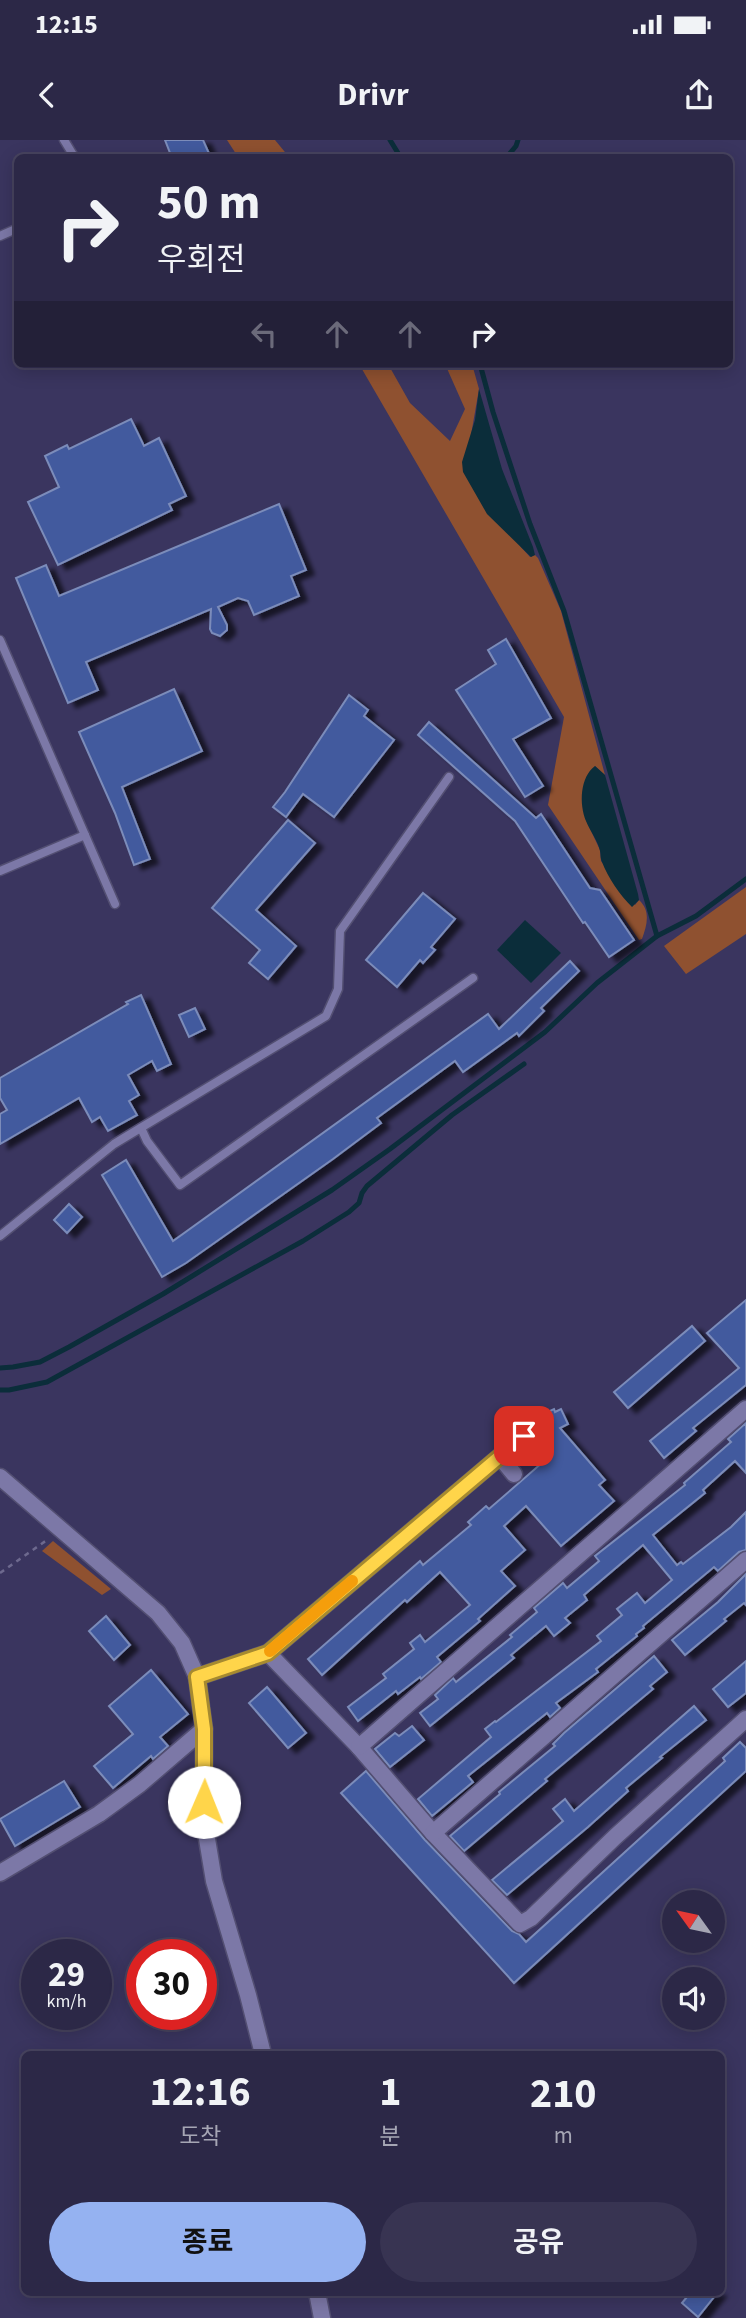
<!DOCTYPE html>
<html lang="ko">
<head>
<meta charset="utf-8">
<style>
  body { margin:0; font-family:"Source Sans 3","Noto Sans KR",sans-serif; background:#383452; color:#f1f3f6; height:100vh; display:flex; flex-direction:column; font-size:26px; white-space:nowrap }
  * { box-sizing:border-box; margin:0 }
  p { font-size:23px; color:#a6a6b4 }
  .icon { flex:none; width:38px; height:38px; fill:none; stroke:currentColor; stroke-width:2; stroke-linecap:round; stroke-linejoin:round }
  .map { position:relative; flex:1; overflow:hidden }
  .details { position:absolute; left:21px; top:1911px; width:704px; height:245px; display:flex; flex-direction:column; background:#2c2847; border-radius:10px; box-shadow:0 4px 18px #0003,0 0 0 2px #484460 }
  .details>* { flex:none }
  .guide { position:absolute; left:14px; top:14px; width:719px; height:214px; border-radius:10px; box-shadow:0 4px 18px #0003,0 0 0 2px #484460; background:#2c2847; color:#f1f3f6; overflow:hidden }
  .needle { width:46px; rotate:303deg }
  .fabs { position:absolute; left:662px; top:1750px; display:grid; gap:14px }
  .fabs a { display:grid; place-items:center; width:63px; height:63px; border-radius:50%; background:#2c2847; box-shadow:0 4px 18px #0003,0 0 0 2px #484460; font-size:35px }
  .speed { position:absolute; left:21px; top:1799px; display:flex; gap:14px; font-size:35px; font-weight:700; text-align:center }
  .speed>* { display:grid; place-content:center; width:91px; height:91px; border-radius:50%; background:#2c2847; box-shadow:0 4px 18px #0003,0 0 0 2px #484460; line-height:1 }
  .speed small { font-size:18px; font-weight:400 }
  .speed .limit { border:10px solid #d22; background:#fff; color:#111 }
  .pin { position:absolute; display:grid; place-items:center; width:60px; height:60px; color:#fff; margin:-30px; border-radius:14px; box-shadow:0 4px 10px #0006 }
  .me { position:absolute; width:77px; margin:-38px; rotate:1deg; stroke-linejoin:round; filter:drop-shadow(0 0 5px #0008) }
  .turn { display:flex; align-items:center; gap:24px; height:147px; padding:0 28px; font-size:32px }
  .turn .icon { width:91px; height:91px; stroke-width:2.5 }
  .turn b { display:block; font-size:49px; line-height:60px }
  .lanes { display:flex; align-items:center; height:66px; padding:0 28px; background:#0003; justify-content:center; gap:35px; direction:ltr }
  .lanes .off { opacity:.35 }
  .eta { display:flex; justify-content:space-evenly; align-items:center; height:119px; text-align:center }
  .eta b { font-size:42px; font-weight:700; line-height:49px }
  .button { display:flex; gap:14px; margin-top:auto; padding:14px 28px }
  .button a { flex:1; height:80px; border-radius:42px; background:#95b2f1; color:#111; font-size:28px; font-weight:700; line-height:80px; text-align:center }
  .button a+a { background:#383452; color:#f1f3f6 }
  .status { display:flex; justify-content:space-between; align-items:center; height:49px; padding:0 35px; background:#2c2847; direction:ltr }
  .status svg { height:19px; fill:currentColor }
  header { display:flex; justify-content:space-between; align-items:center; height:91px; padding:0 28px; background:#2c2847; font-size:32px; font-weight:700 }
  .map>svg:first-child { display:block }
  .green { fill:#8f5130 }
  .water { fill:#0b2d3a }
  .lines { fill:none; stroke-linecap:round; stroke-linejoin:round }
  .stream { stroke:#0b2d3a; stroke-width:5 }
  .building { fill:#435a9e; stroke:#7b8cba; stroke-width:2; filter:url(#shadow) }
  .lane-casing { stroke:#534f72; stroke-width:11 }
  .street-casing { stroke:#534f72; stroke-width:19 }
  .path { stroke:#6d698e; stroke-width:2.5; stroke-dasharray:5 5; stroke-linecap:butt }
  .lane { stroke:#7c78a7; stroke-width:8 }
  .street { stroke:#7c78a7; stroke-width:16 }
  .route-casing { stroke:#a68a30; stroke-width:18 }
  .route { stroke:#ffd54a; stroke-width:12 }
  .slow { stroke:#f59e0b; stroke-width:12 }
</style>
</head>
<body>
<div class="status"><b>12:15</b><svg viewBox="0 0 49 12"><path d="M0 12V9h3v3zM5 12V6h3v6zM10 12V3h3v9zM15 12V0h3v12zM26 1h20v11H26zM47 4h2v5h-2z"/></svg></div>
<header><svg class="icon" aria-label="back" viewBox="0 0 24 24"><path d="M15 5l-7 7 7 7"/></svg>Drivr<svg class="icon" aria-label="share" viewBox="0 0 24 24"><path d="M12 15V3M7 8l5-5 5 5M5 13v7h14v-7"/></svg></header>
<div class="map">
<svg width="746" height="2178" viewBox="0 0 746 2178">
  <defs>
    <filter id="shadow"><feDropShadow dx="8" dy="4.5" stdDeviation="2" flood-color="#0009"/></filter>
  </defs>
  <rect width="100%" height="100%" fill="#3a355f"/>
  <!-- green -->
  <g class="green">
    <polygon points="227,0 275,0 289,17 238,17"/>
    <path d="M359 224H388L410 263 450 301 465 269 445 224H472L479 249 471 295 521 407 530 417 535 415 538 418 561 471 605 635 595 626 585 678 600 710 601 721 635 765 639 760C651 771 647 785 642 799L639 800 548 665 564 577Z"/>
    <polygon points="746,747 746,794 686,834 664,806"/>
    <polygon points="53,1401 111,1449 102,1455 42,1411"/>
  </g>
  <!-- water -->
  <g class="water">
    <polygon points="479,249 502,329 533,407 535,415 531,417 487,374 463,332 462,322 475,280"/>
    <path d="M595 626 605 635 638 754 639 760 632 767C620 755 608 738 602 722 600 717 601 715 600 711 598 701 590 691 586 681 579 664 580 637 595 626Z"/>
    <polygon points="525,780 561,813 531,843 497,810"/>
  </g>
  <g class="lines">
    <!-- stream -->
    <g class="stream">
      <polyline points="390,0 401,18"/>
      <polyline points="506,18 516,6 518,0"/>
      <polyline points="657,796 696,776 746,739"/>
      <polyline points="0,1228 13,1227 40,1222 69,1207 163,1154 332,1050 390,1009 545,892 597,843 657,796 564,471 530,384 493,272 480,224"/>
      <polyline points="0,1250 9,1250 47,1242 303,1101 349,1072 359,1063 362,1053 367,1046 452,975 524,924"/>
    </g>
  </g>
  <!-- building -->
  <g class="building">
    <polygon points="165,0 203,0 211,18 172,18"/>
    <polygon points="131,279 144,306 159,298 186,356 169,364 172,370 58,425 28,362 59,347 45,316 67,305 69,309"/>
    <polygon points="279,364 306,430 291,436 299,456 254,475 248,461 238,458 218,467 227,485 227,490 220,496 212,493 210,489 211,469 86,522 98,550 68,563 16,438 46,425 59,456"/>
    <polygon points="506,499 551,578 513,599 543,646 525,657 456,550 496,524 488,510"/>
    <polygon points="174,549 202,611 122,647 150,719 134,725 115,673 79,592"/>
    <polygon points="349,555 368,570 364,576 394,600 334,677 303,654 286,677 273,667 285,652"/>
    <polygon points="429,582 536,678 541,674 590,748 600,750 634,800 609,817 585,782 583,783 515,681 418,595"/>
    <polygon points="288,680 315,703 256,770 296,806 268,839 249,823 260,810 212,768"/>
    <polygon points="423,753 455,779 431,807 435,810 423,823 420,820 397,847 366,820"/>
    <polygon points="570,821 579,831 541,868 544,871 519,896 517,893 463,932 455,921 377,978 381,983 333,1019 186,1123 162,1137 102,1035 126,1020 173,1101 488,874 499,889"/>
    <polygon points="141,855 171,924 157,931 152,921 128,935 139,955 129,961 137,975 108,991 100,977 92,982 79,958 0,1004 0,974 7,970 0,958 0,938 128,864 126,862"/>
    <polygon points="195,868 205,889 189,897 179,875"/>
    <polygon points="69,1064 82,1077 67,1093 54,1080"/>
    <polygon points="746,1160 746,1245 693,1288 696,1291 664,1318 650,1301 739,1228 707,1193"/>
    <polygon points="692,1186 705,1201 628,1268 614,1252"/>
    <polygon points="554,1269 555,1272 561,1269 568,1284 560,1288 605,1340 599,1345 614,1361 561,1406 526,1366 504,1386 525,1410 501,1431 515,1446 478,1479 480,1481 437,1517 441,1522 421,1539 420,1537 398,1554 396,1551 358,1581 348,1567 386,1538 383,1534 414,1509 410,1503 420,1495 425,1502 470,1465 440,1432 407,1462 405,1460 322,1535 308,1519 420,1421 423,1425 471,1385 468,1382 486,1366 489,1369 551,1315 532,1279"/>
    <polygon points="746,1283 746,1333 735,1321 703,1350 705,1353 653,1395 677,1425 681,1422 683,1424 731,1387 746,1372 746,1410 739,1412 718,1431 714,1427 643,1486 644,1488 636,1494 637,1496 596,1529 598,1532 556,1563 560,1568 550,1577 547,1573 468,1636 473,1642 432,1676 418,1659 491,1597 485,1589 495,1581 496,1582 601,1501 597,1496 622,1475 617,1469 637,1453 645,1463 672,1440 643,1405 584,1455 587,1460 565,1478 570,1483 554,1496 546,1486 511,1515 514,1518 430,1586 420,1573 438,1559 435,1555 453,1538 456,1542 512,1497 510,1495 537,1472 534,1468 563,1443 567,1448 599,1421 595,1416 685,1345 684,1343 731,1302 728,1299"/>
    <polygon points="746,1434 746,1465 744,1463 724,1479 726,1481 685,1515 672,1500 718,1462"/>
    <polygon points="106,1476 130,1505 114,1520 89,1491"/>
    <polygon points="654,1516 667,1532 650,1546 653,1549 545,1639 547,1641 464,1711 450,1696 500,1654 499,1652 555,1606 553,1604 564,1593"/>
    <polygon points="746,1521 746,1553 728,1567 713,1549"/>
    <polygon points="151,1530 188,1574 160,1597 168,1606 153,1619 151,1616 113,1648 94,1626 133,1594 109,1566"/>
    <polygon points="267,1547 306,1593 288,1608 249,1563"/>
    <polygon points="694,1566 706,1580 660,1617 662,1618 626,1648 628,1651 588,1687 507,1755 492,1740 563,1681 553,1669 565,1659 574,1671"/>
    <polygon points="412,1586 424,1600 390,1627 375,1609 395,1593 399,1596"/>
    <polygon points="740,1602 746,1608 746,1631 514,1843 341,1653 366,1631 425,1700 512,1791 519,1794 526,1802 725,1621 723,1618"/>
    <polygon points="64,1641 80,1667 15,1706 0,1679"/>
    <polygon points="691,2152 718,2152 698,2177 682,2163"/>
  </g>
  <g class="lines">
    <defs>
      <g id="lane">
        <polyline points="64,0 75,18"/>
        <polyline points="0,96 18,88"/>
        <polyline points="0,500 115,764"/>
        <polyline points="0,731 85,695"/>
        <polyline points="141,988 147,1001 180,1045 473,838"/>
        <polyline points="0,1096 114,1004 326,876 338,849 340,791 449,637"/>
      </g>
      <g id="street">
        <polyline points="500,1317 514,1334"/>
        <polyline points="0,1337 158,1473 182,1503 197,1537 204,1589 204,1681 214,1741 248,1855 263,1914"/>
        <polyline points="268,1513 524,1296"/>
        <polyline points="197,1537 268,1513 359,1607 433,1693 520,1784 531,1778 616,1696 746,1579"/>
        <polyline points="359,1607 746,1269"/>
        <polyline points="433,1693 746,1420"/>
        <polyline points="0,1733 99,1674 140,1644 204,1589"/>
        <polyline points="317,2152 322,2178"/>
      </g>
    </defs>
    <!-- lane casing -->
    <use href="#lane" class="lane-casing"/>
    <!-- street casing -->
    <use href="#street" class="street-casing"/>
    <!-- path -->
    <polyline class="path" points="0,1433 47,1400"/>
    <!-- lane -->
    <use href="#lane" class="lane"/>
    <!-- street -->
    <use href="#street" class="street"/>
  </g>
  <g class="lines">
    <defs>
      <polyline id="route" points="204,1662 204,1589 197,1537 268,1513 524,1296"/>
    </defs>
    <!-- route casing -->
    <use href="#route" class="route-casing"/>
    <!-- route -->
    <use href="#route" class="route"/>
    <!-- slow -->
    <polyline class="slow" points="270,1511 352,1441"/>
  </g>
</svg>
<div class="fabs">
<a><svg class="needle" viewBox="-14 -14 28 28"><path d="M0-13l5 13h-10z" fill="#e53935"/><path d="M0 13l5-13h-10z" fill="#a6a6b4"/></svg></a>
<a><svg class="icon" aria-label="sound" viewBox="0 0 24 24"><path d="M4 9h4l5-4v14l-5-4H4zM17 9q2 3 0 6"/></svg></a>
</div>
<div class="speed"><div>29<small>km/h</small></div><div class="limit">30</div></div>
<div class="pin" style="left:524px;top:1296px;background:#d93025"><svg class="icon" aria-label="arrive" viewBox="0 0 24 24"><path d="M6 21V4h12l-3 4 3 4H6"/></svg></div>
<svg class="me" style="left:204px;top:1662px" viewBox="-20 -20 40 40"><circle r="19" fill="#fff"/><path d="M0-13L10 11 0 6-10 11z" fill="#ffd54a"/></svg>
<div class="guide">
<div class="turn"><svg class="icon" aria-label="right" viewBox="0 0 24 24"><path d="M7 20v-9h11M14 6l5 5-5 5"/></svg><div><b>50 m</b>우회전</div></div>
<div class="lanes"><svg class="icon off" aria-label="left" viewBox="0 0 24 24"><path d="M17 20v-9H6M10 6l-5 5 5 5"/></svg><svg class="icon off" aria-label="ahead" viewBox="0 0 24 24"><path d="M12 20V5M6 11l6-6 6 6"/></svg><svg class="icon off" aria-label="ahead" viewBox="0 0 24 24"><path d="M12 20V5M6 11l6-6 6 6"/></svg><svg class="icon" aria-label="right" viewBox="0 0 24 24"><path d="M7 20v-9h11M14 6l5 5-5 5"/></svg></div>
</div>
<section class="details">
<div class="eta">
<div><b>12:16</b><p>도착</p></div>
<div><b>1</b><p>분</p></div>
<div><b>210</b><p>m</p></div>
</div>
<div class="button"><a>종료</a><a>공유</a></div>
</section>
</div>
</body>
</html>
